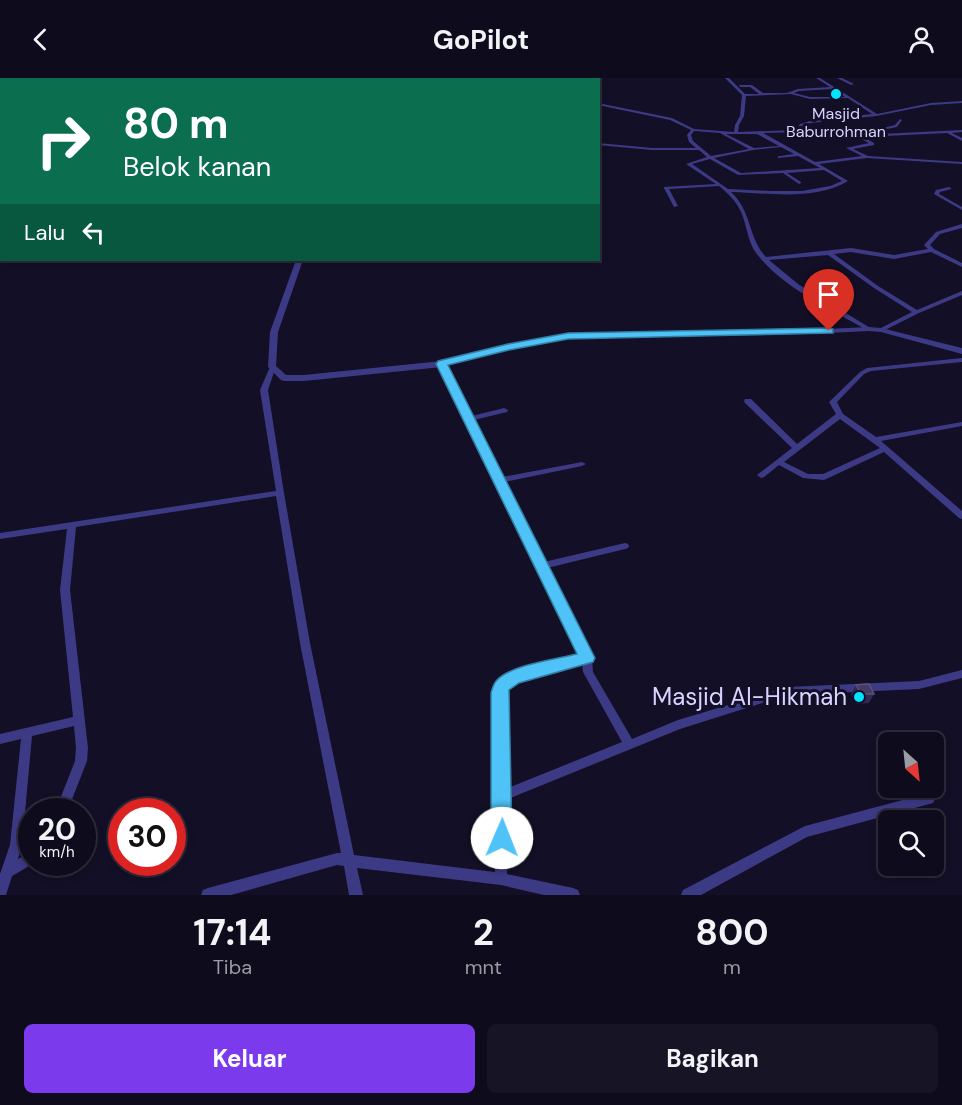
<!DOCTYPE html>
<html lang="id">
<head>
<meta charset="utf-8">
<style>
  body { margin:0; font-family:"DM Sans",sans-serif; background:#171425; color:#f1f3f6; height:100vh; display:flex; flex-direction:column; font-size:22px; white-space:nowrap }
  * { box-sizing:border-box; margin:0 }
  p { font-size:20px; color:#9b9ba3 }
  .icon { flex:none; width:33px; height:33px; fill:none; stroke:currentColor; stroke-width:2; stroke-linecap:round; stroke-linejoin:round }
  .map { position:relative; height:817px; overflow:hidden }
  .sheet { display:flex; flex-direction:column; background:#0e0b1c; flex:1 }
  .sheet>* { flex:none }
  .hud { position:absolute; left:0px; top:0px; width:600px; height:183px; box-shadow:0 3px 9px #0003,0 0 0 2px #2e2b3b; background:#0b6e4f; color:#fff; overflow:hidden }
  .needle { width:39px; rotate:153deg }
  .fabs { position:absolute; left:878px; top:654px; display:grid; gap:12px }
  .fabs a { display:grid; place-items:center; width:66px; height:66px; border-radius:9px; background:#0e0b1c; box-shadow:0 3px 9px #0003,0 0 0 2px #2e2b3b; font-size:30px }
  .speed { position:absolute; left:18px; top:720px; display:flex; gap:12px; font-size:30px; font-weight:700; text-align:center }
  .speed>* { display:grid; place-content:center; width:78px; height:78px; border-radius:50%; background:#0e0b1c; box-shadow:0 3px 9px #0003,0 0 0 2px #2e2b3b; line-height:1 }
  .speed small { font-size:15px; font-weight:400 }
  .speed .limit { border:9px solid #d22; background:#fff; color:#111 }
  .pin { position:absolute; display:grid; place-items:center; width:51px; height:51px; color:#fff; margin:-62px -26px; border-radius:50% 50% 50% 0; rotate:-45deg; box-shadow:0 0 6px #0007 }
  .pin .icon { rotate:45deg }
  .me { position:absolute; width:66px; margin:-33px; rotate:1deg; stroke-linejoin:round; filter:drop-shadow(0 0 4px #0008) }
  .turn { display:flex; align-items:center; gap:21px; height:126px; padding:0 24px; font-size:27px }
  .turn .icon { width:78px; height:78px; stroke-width:2.5 }
  .turn b { display:block; font-size:42px; line-height:51px }
  .then { display:flex; align-items:center; height:57px; padding:0 24px; background:#0003; gap:12px; font-size:22px }
  .eta { display:flex; justify-content:space-evenly; align-items:center; height:102px; text-align:center }
  .eta b { font-size:36px; font-weight:700; line-height:42px }
  .cta { display:flex; gap:12px; margin-top:auto; padding:12px 24px }
  .cta a { flex:1; height:69px; border-radius:9px; background:#7c3aed; color:#fff; font-size:24px; font-weight:700; line-height:69px; text-align:center }
  .cta a+a { background:#171425; color:#f1f3f6 }
  header { display:flex; justify-content:space-between; align-items:center; height:78px; padding:0 24px; background:#0e0b1c; font-size:27px; font-weight:700 }
  .map>svg:first-child { display:block }
  .lines { fill:none; stroke-linecap:round; stroke-linejoin:round }
  .minor { fill:#3d3a85; fill-rule:evenodd }
  .tertiary { fill:#3d3a85; fill-rule:evenodd }
  .wall { fill:#312854 }
  .building { fill:#433a66; stroke:#5a527e; stroke-width:1.5 }
  .route { fill:#4fc3f7; stroke:#337fa1; stroke-width:1.5 }
  .poi-dot { fill:#00e5ff; stroke:#130f26; stroke-width:2 }
  .labels { text-anchor:middle; stroke-width:6; stroke-linejoin:round; paint-order:stroke }
  .far-poi-label { font-size:16px; fill:#d9d4ff; stroke:#130f26 }
  .near-poi-label { font-size:24px; fill:#d9d4ff; stroke:#130f26; text-anchor:end }
</style>
</head>
<body>
<header><svg class="icon" aria-label="back" viewBox="0 0 24 24"><path d="M15 5l-7 7 7 7"/></svg>GoPilot<svg class="icon" aria-label="person" viewBox="0 0 24 24"><circle cx="12" cy="8" r="4"/><path d="M4 21q1-7 8-7t8 7"/></svg></header>
<div class="map">
<svg width="962" height="817" viewBox="0 0 962 817">
  <rect width="100%" height="100%" fill="#130f26"/>
  <g class="lines">
    <!-- minor -->
    <g class="minor">
      <polygon points="72,0 95,2 79,2"/>
      <polygon points="140,0 144,0 142,2 139,2"/>
      <polygon points="418,0 422,0 422,2 419,2"/>
      <path d="M725 0H729L745 16H759L750 9H740L739 7H752L763 15H787L798 11 830 9 816 0H820L877 36 931 25 962 23V25L931 27 876 38 811 45 802 48 800 52 887 49 895 47 900 41 902 42 897 49 887 51 849 52 860 57 962 52V54L952 55 962 60V63L947 55 864 59 874 65V67L853 71 868 78 962 84V86L867 80 819 86 848 103C814 123 769 115 731 114 752 133 748 160 766 179L851 170 894 177 928 171 924 167 936 154 962 146V150L940 156 930 167 934 171 962 185V189L931 174 894 181 851 174 834 176 878 208 917 232 962 213V217L919 235 881 254 879 253V251L912 234 874 210 828 177 769 182 798 206 872 251 869 253 867 252C829 230 783 210 756 175 748 164 747 149 742 136 737 124 728 115 719 108L669 111 678 128 674 129 664 110V109L716 106 686 86 707 79 699 72H652L598 67V65L652 70H696L689 64 687 57 691 52 670 42 598 27V25L672 40 694 51 734 54 735 47 740 38 742 17ZM832 11 845 19H810L794 15 799 13ZM791 16 810 21 848 20 872 36 810 43 800 46 796 52 738 54 739 47 744 38 746 18ZM694 53 720 55 749 71 711 78 693 63 691 57ZM845 53 869 65 846 70 862 78 815 84 763 55ZM726 56H757L779 68 754 70ZM781 69 794 76 780 78H778V80L798 78 820 90 741 95 714 80 753 72ZM710 81 738 97 783 95 799 106 801 105V104L787 95 824 92 842 103 830 108 802 113H771L728 111 692 86Z"/>
      <polygon points="837,0 842,0 854,6 851,7"/>
      <rect x="0" y="32" width="2" height="2"/>
      <rect x="0" y="42" width="2" height="2"/>
      <rect x="0" y="67" width="2" height="2"/>
      <polygon points="949,109 951,110 951,111 940,114 939,116 962,129 962,132 934,116 936,112"/>
      <polygon points="2,169 2,175 0,176 0,170"/>
      <path d="M962 280V284L871 293 864 296 837 324 843 336 876 359 962 344V348L881 363 962 433V441L959 440 884 374 824 402 803 400 779 387 764 399 761 400 757 397 792 370 745 325 744 323 745 321H751L797 366 836 336 829 324 860 294 867 290ZM840 341 880 370 823 396H808L784 384Z"/>
      <path d="M442 284 445 286 472 338 504 330 508 332 507 334 474 342 502 399 582 384 586 386 582 388 504 404 544 484 625 465 628 466 629 468 628 470 625 471 547 490 592 580 593 594 632 661 678 642 788 609 919 603 962 592V600L919 611 788 617 680 651 508 721 507 796 573 810 578 812 580 817H544L501 807 357 790 363 817H349L344 788 337 787 231 817H201L203 812 208 810 337 775H341L300 565 276 418 76 449 70 512 88 670 87 683 67 734H55L75 683 76 670 74 648 32 658 22 767 18 781 32 774V784H36L12 798 6 817H0V796L10 767 21 661 0 666V656L73 639 60 512 67 451 0 461V455L276 413 260 312 269 291 272 289 275 291 268 312 284 415 310 565 354 777 495 794 496 718 494 615C509 588 552 583 581 577L439 286ZM582 585 583 594 622 664 508 710 504 616C519 594 559 590 582 585Z"/>
      <polygon points="929,715 933,717 935,721 933,725 807,759 701,817 681,817 683,812 805,748"/>
    </g>
    <!-- tertiary -->
    <g class="tertiary">
      <rect x="0" y="146" width="2" height="4"/>
      <polygon points="296,182 303,182 278,254 276,288 286,297 304,297 442,283 509,266 568,256 784,253 869,249 881,250 962,270 962,276 881,254 869,253 784,257 568,260 509,271 442,289 304,303 284,303 281,302 268,289 270,254"/>
    </g>
  </g>
  <!-- wall -->
  <polygon class="wall" points="856,607 874,616 869,625 856,626 851,616"/>
  <!-- building -->
  <polygon class="building" points="869,606 874,616 861,616 856,607"/>
  <!-- route -->
  <path class="route" d="M829 250 833 251V255L568 261 509 272 448 287 595 580 593 584 519 605 509 612 512 760 509 767 502 769 494 767 491 760V615C492 611 494 605 497 602 511 587 556 581 577 576L436 286 438 283 508 266 568 255Z"/>
  <!-- markers -->
  <g class="poi-dot">
    <circle cx="836" cy="16" r="6"/>
    <circle cx="859" cy="619" r="6"/>
  </g>
  <g class="labels">
    <!-- far-poi labels -->
    <g class="far-poi-label">
      <text x="836" y="41">Masjid<tspan x="836" dy="18">Baburrohman</tspan></text>
    </g>
    <!-- near-poi labels -->
    <g class="near-poi-label">
      <text x="847" y="627">Masjid Al-Hikmah</text>
    </g>
  </g>
</svg>
<div class="fabs">
<a><svg class="needle" viewBox="-14 -14 28 28"><path d="M0-13l5 13h-10z" fill="#e53935"/><path d="M0 13l5-13h-10z" fill="#9b9ba3"/></svg></a>
<a><svg class="icon" aria-label="search" viewBox="0 0 24 24"><circle cx="10" cy="10" r="6"/><path d="M15 15l6 6"/></svg></a>
</div>
<div class="speed"><div>20<small>km/h</small></div><div class="limit">30</div></div>
<div class="pin" style="left:829px;top:253px;background:#d93025"><svg class="icon" aria-label="arrive" viewBox="0 0 24 24"><path d="M6 21V4h12l-3 4 3 4H6"/></svg></div>
<svg class="me" style="left:502px;top:760px" viewBox="-20 -20 40 40"><circle r="19" fill="#fff"/><path d="M0-13L10 11 0 6-10 11z" fill="#4fc3f7"/></svg>
<div class="hud">
<div class="turn"><svg class="icon" aria-label="right" viewBox="0 0 24 24"><path d="M7 20v-9h11M14 6l5 5-5 5"/></svg><div><b>80 m</b>Belok kanan</div></div>
<div class="then">Lalu<svg class="icon" aria-label="left" viewBox="0 0 24 24"><path d="M17 20v-9H6M10 6l-5 5 5 5"/></svg></div>
</div>
</div>
<section class="sheet">
<div class="eta">
<div><b>17:14</b><p>Tiba</p></div>
<div><b>2</b><p>mnt</p></div>
<div><b>800</b><p>m</p></div>
</div>
<div class="cta"><a>Keluar</a><a>Bagikan</a></div>
</section>
</body>
</html>
